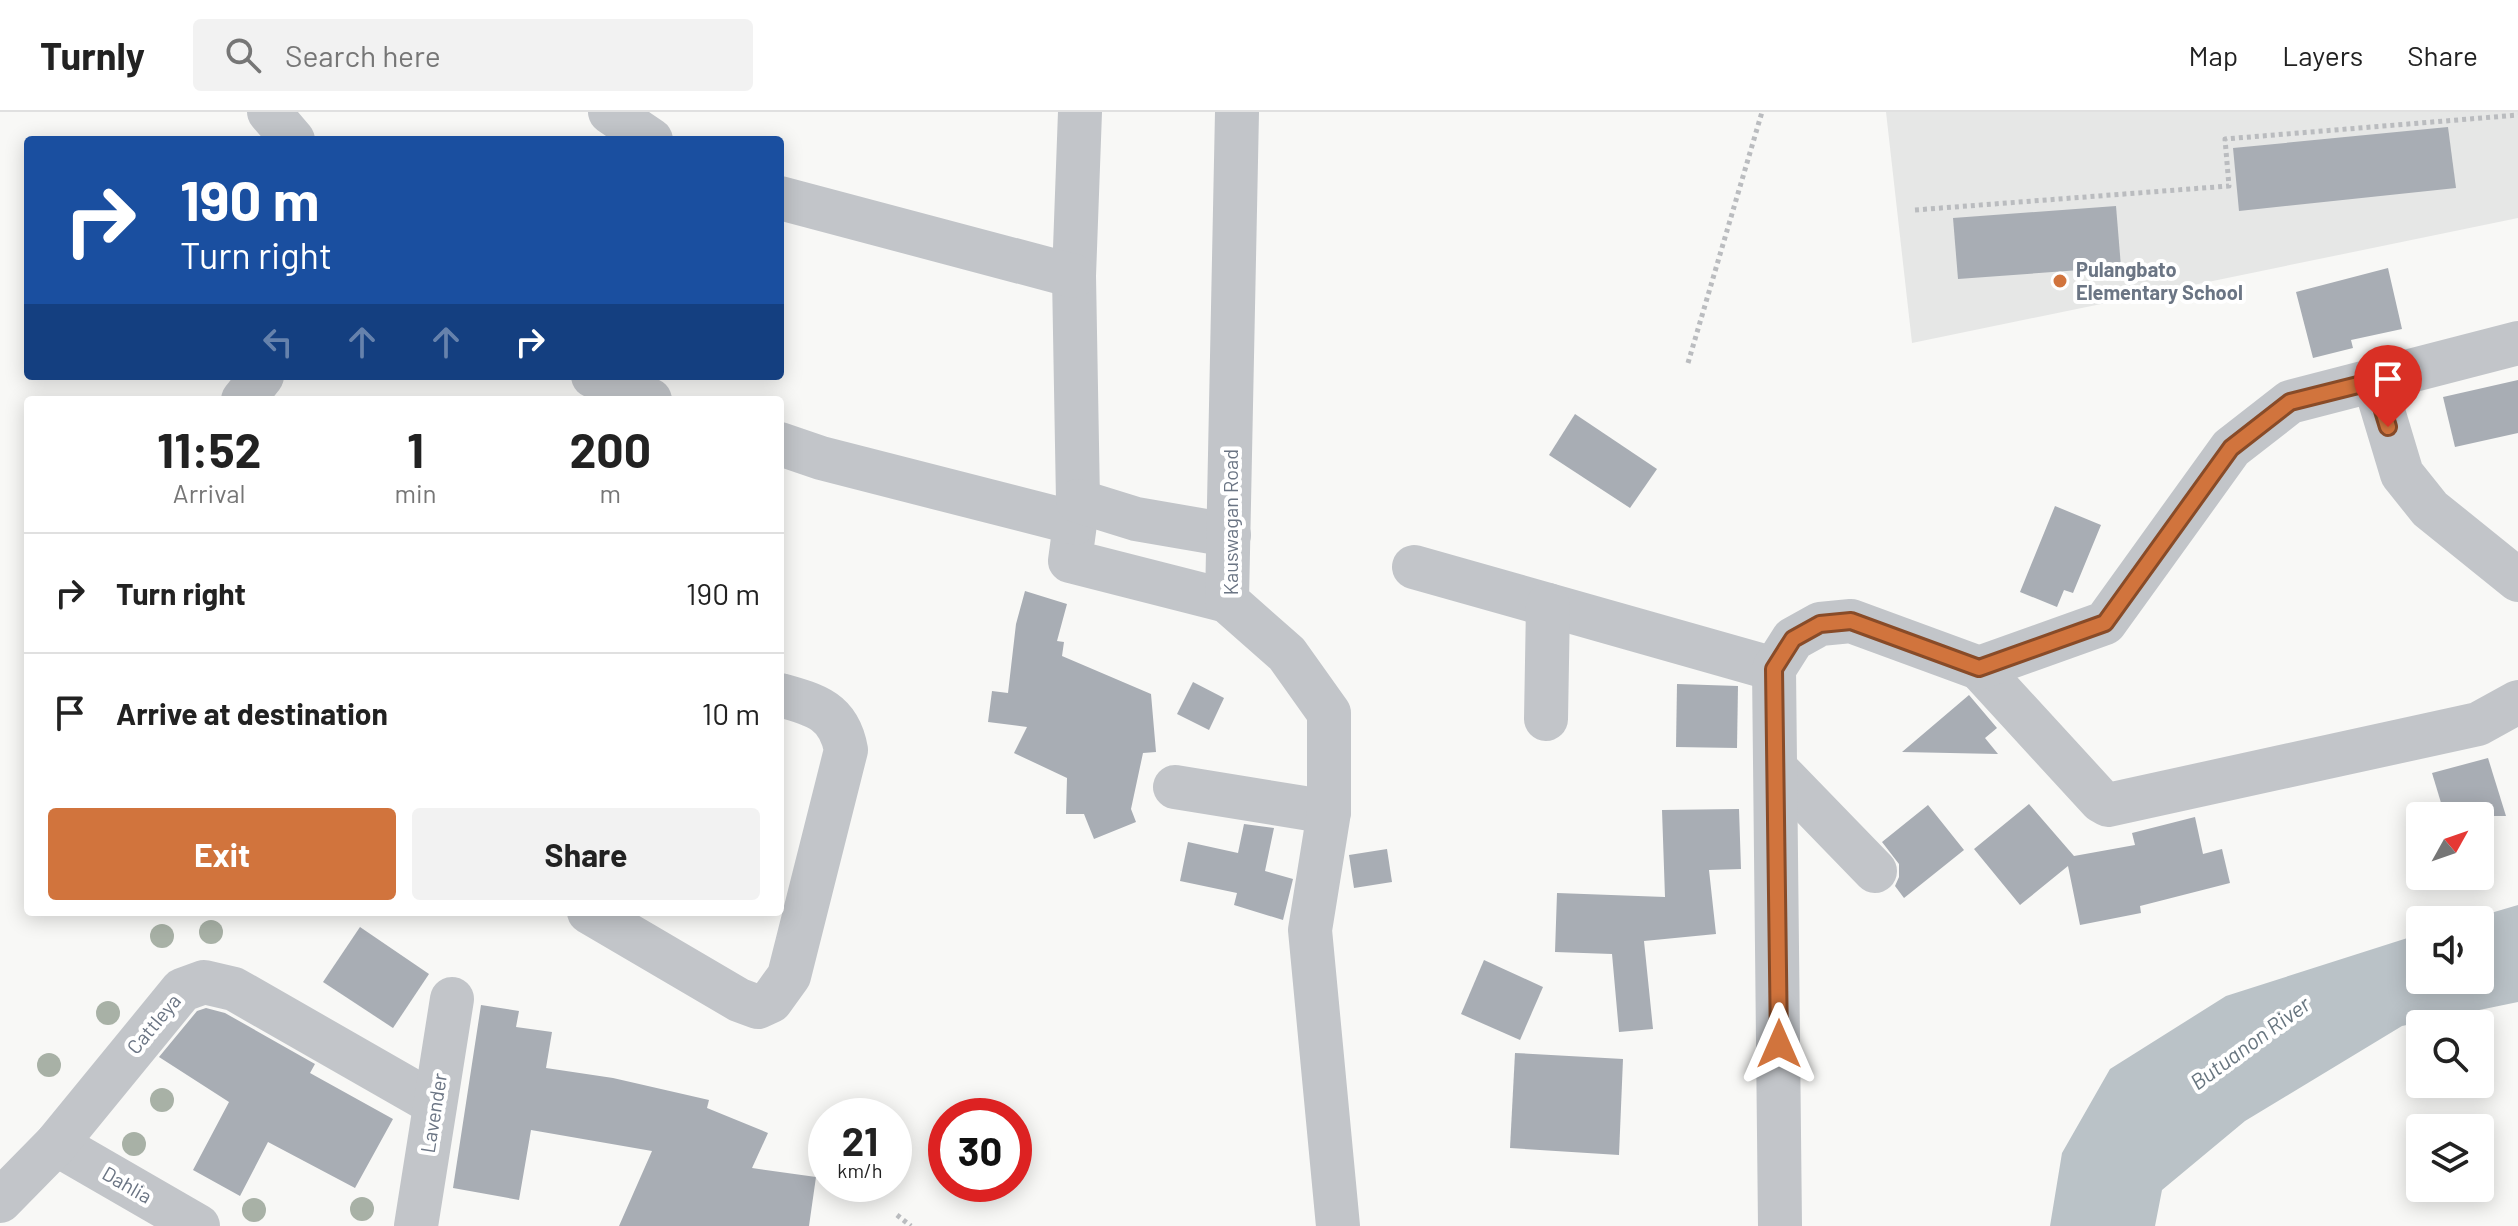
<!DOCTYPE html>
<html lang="en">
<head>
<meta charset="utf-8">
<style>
  body { margin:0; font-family:Barlow,sans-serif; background:#f2f2f2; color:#222; height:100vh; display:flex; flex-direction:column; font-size:30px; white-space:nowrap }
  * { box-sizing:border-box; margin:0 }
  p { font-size:26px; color:#767676 }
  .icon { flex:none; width:44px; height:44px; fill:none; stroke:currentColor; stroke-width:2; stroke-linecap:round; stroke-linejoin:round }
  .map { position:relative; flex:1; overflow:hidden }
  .panel { position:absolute; left:24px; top:284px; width:760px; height:520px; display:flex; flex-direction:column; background:#fff; border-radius:8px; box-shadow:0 4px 20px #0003 }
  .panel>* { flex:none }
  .guide { position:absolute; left:24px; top:24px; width:760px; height:244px; border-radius:8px; box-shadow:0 4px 20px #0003; background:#1a4fa0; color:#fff; overflow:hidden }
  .needle { width:52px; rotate:50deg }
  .controls { position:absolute; left:2406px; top:690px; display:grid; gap:16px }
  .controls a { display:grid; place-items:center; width:88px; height:88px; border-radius:8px; background:#fff; box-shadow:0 4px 20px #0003; font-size:40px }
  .speed { position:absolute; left:808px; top:986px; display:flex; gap:16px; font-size:40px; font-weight:700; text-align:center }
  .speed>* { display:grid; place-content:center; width:104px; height:104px; border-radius:50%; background:#fff; box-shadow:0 4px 20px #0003; line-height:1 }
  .speed small { font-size:20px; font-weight:400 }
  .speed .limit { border:12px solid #d22; background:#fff; color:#111 }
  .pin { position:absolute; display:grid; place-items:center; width:68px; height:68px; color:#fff; margin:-82px -34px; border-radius:50% 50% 50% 0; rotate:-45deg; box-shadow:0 0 8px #0007 }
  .pin .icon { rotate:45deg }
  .me { position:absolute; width:88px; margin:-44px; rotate:0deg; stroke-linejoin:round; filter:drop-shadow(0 0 6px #0008) }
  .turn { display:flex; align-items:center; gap:28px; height:168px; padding:0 24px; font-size:36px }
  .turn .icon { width:104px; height:104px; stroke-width:2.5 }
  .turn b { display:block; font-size:56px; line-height:68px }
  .lanes { display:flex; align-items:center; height:76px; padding:0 24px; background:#0003; justify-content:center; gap:40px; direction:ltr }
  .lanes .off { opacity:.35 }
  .eta { display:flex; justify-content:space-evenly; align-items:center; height:136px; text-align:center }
  .eta b { font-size:48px; font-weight:700; line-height:56px }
  .cta { display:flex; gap:16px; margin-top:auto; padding:16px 24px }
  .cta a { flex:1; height:92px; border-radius:8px; background:#d1743d; color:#fff; font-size:32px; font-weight:700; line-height:92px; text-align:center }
  .cta a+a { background:#f2f2f2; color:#222 }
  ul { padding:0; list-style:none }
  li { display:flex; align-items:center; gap:24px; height:120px; padding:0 24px; border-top:2px solid #e0e0e0 }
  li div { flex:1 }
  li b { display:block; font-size:30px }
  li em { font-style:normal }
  header { display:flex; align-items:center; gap:48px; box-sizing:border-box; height:112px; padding:0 40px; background:#fff; border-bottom:2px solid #e0e0e0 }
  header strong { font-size:38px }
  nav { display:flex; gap:44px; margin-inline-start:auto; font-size:28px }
  .search { width:560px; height:72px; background:#f2f2f2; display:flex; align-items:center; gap:20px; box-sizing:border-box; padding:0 28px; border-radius:8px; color:#767676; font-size:30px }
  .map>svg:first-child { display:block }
  .built { fill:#e6e7e6 }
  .water { fill:#bac2c7 }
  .building { fill:#a8adb4 }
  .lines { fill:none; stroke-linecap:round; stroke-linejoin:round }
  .path { stroke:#babcbf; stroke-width:5; stroke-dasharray:4 4; stroke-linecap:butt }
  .minor { stroke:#c2c5c9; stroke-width:44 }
  .tertiary { stroke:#c2c5c9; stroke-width:44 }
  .tree { fill:#a8b1a6 }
  .route-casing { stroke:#884b28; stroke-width:20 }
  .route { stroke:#d1743d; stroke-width:14 }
  .poi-dot { fill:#d1743d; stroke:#fff; stroke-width:3 }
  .labels { text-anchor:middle; stroke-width:8; stroke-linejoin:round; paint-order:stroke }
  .poi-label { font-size:20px; font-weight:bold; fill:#6b7584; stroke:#fff; text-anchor:start }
  .street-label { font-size:20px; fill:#6b7584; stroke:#fff }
  .water-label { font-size:22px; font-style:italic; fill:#67757f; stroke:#fff }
</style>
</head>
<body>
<header>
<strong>Turnly</strong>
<div class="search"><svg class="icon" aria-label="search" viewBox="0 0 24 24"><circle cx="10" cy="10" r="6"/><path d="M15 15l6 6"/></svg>Search here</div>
<nav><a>Map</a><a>Layers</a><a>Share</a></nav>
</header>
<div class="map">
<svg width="2518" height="1114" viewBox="0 0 2518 1114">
  <rect width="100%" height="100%" fill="#f8f8f6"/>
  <!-- built -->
  <polygon class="built" points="1886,0 2518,0 2518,106 1912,231"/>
  <!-- water -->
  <polygon class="water" points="2518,793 2518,890 2402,914 2245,1009 2162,1078 2155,1114 2050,1114 2062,1041 2110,957 2226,884 2420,822 2420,868 2480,868 2480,808 2467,808"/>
  <!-- building -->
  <g class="building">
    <polygon points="2448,15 2456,76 2239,99 2233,36"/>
    <polygon points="2116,94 2121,155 1958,167 1953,106"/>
    <polygon points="2388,156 2402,217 2351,228 2353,236 2313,246 2296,180"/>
    <polygon points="2518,268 2518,321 2455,335 2443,285"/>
    <polygon points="1575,302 1657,357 1630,396 1549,343"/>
    <polygon points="2055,394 2101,413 2073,481 2064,478 2057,495 2020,480"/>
    <polygon points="1025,479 1067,492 1057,529 1064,530 1062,544 1151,582 1156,640 1143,641 1131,697 1136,710 1094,727 1084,702 1066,702 1067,666 1014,641 1027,615 988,610 992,579 1008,581 1016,512"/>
    <polygon points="1193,570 1224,586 1209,618 1177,602"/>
    <polygon points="1677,572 1738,574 1737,636 1676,635"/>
    <polygon points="1969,583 1997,616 1985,626 1998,642 1902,640"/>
    <polygon points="2488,646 2506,704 2445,704 2432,661"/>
    <polygon points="2029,692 2074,744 2135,733 2132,721 2195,705 2203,742 2222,737 2230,771 2140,794 2141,801 2080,813 2068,754 2020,793 1974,737"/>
    <polygon points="1928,693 1964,738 1904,786 1895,774 1899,765 1899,752 1882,730"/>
    <polygon points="1739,697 1741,757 1709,758 1716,822 1644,829 1653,917 1619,920 1612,842 1555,840 1557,781 1665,785 1662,698"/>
    <polygon points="1244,712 1274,716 1265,759 1293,767 1283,808 1234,793 1237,781 1180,769 1188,730 1238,741"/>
    <polygon points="1387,737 1392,770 1354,776 1349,743"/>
    <polygon points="360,815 429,862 393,916 323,870"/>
    <polygon points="1484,848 1543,875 1520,928 1461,902"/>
    <polygon points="481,893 519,899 516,915 552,920 546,956 613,966 709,988 707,996 768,1021 752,1056 816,1065 809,1114 619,1114 652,1039 531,1018 519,1088 453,1076"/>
    <polygon points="206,896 225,901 315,952 310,961 393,1007 355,1076 268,1030 240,1084 193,1058 229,990 159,945 197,899"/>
    <polygon points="1515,941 1623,947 1619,1043 1510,1036"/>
  </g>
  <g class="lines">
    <!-- path -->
    <g class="path">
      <polyline points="1915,98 2229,74 2225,27 2518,3"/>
      <polyline points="1688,251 1762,0"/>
      <polyline points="897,1103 911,1114"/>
    </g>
    <!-- minor -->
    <g class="minor">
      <polyline points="269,0 293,28"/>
      <polyline points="610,0 651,28"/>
      <polyline points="1080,0 1074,164 1078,389 1070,449 1227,489"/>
      <polyline points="780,86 1074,164"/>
      <polyline points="593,264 650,288"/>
      <polyline points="2374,269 2402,362 2430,397 2518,468"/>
      <polyline points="243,288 262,264"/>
      <polyline points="780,332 821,346 1075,411"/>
      <polyline points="1078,389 1136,407 1229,423"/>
      <polyline points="1414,455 1774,557"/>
      <polyline points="1979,556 2101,689 2108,693 2478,612 2518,590"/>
      <polyline points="1546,607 1548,493"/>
      <polyline points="1777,658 1875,759"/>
      <polyline points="1175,675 1329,700"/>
      <path d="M589 800 739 888 758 895 771 889 789 864 846 638C839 599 816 593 780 583"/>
      <polyline points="56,1032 198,1114"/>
      <polyline points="0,1089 56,1032 182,878 204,870 234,877 435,992"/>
      <polyline points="416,1114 452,887"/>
      <polyline points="1780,1114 1774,557 1793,527 1820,512 1851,509 1979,556 2105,511 2231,336 2290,290 2518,231"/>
    </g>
    <!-- tertiary -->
    <polyline class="tertiary" points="1237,0 1227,489 1287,542 1329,601 1329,700 1310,818 1338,1114"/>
  </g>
  <!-- trees -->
  <g class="tree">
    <circle cx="211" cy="820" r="12"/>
    <circle cx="162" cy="824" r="12"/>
    <circle cx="108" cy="901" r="12"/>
    <circle cx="49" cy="953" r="12"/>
    <circle cx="162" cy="988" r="12"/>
    <circle cx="134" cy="1032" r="12"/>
    <circle cx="362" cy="1097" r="12"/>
    <circle cx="254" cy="1098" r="12"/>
  </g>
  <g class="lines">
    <defs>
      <polyline id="route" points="1779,932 1774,557 1793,527 1820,512 1851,509 1979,556 2105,511 2231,336 2290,290 2374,269 2388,315"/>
    </defs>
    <!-- route casing -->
    <use href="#route" class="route-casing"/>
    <!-- route -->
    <use href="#route" class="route"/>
  </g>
  <!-- markers -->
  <circle class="poi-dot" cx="2060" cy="169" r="8"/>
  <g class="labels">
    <!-- poi labels -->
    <g class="poi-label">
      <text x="2076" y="165">Pulangbato<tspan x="2076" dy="23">Elementary School</tspan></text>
    </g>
    <!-- street labels -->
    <g class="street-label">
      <text transform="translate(1231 410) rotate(-90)" y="7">Kauswagan Road</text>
      <text transform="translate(154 912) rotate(-50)" y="7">Cattleya</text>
      <text transform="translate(434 1001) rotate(-81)" y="7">Lavender</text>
      <text transform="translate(127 1073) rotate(30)" y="7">Dahlia</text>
    </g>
    <!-- water labels -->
    <g class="water-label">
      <text transform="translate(2250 931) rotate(-36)" y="8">Butuanon River</text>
    </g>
  </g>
</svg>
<div class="controls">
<a><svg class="needle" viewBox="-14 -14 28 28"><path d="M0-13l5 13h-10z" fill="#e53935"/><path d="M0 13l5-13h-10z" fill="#767676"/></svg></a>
<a><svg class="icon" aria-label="sound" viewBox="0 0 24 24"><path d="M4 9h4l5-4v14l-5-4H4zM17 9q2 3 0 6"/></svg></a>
<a><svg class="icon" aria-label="search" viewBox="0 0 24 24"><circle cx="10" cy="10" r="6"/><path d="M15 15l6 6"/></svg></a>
<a><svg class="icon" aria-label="layers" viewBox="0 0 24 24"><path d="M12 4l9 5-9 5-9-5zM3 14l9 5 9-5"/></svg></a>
</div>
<div class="speed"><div>21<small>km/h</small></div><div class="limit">30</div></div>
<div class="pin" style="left:2388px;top:315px;background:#d93025"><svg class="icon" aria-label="arrive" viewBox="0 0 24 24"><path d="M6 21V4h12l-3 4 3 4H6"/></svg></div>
<svg class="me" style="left:1779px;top:932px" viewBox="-20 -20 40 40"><path d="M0-17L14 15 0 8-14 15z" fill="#d1743d" stroke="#fff" stroke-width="4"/></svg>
<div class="guide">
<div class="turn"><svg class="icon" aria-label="right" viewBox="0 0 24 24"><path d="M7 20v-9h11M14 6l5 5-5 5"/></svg><div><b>190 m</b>Turn right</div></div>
<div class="lanes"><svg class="icon off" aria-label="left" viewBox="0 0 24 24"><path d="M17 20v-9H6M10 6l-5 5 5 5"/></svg><svg class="icon off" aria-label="ahead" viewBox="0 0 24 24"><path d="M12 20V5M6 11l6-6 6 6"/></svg><svg class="icon off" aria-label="ahead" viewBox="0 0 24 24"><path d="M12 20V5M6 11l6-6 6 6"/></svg><svg class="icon" aria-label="right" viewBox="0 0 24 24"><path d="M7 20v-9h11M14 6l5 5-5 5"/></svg></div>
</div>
<section class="panel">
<div class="eta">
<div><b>11:52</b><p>Arrival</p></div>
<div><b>1</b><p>min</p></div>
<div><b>200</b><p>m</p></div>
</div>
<ul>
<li><svg class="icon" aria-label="right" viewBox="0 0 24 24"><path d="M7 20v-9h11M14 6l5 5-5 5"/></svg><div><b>Turn right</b></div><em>190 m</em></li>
<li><svg class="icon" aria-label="arrive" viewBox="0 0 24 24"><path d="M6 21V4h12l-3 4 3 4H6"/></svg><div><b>Arrive at destination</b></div><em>10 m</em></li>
</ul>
<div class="cta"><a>Exit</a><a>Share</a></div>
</section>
</div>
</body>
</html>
